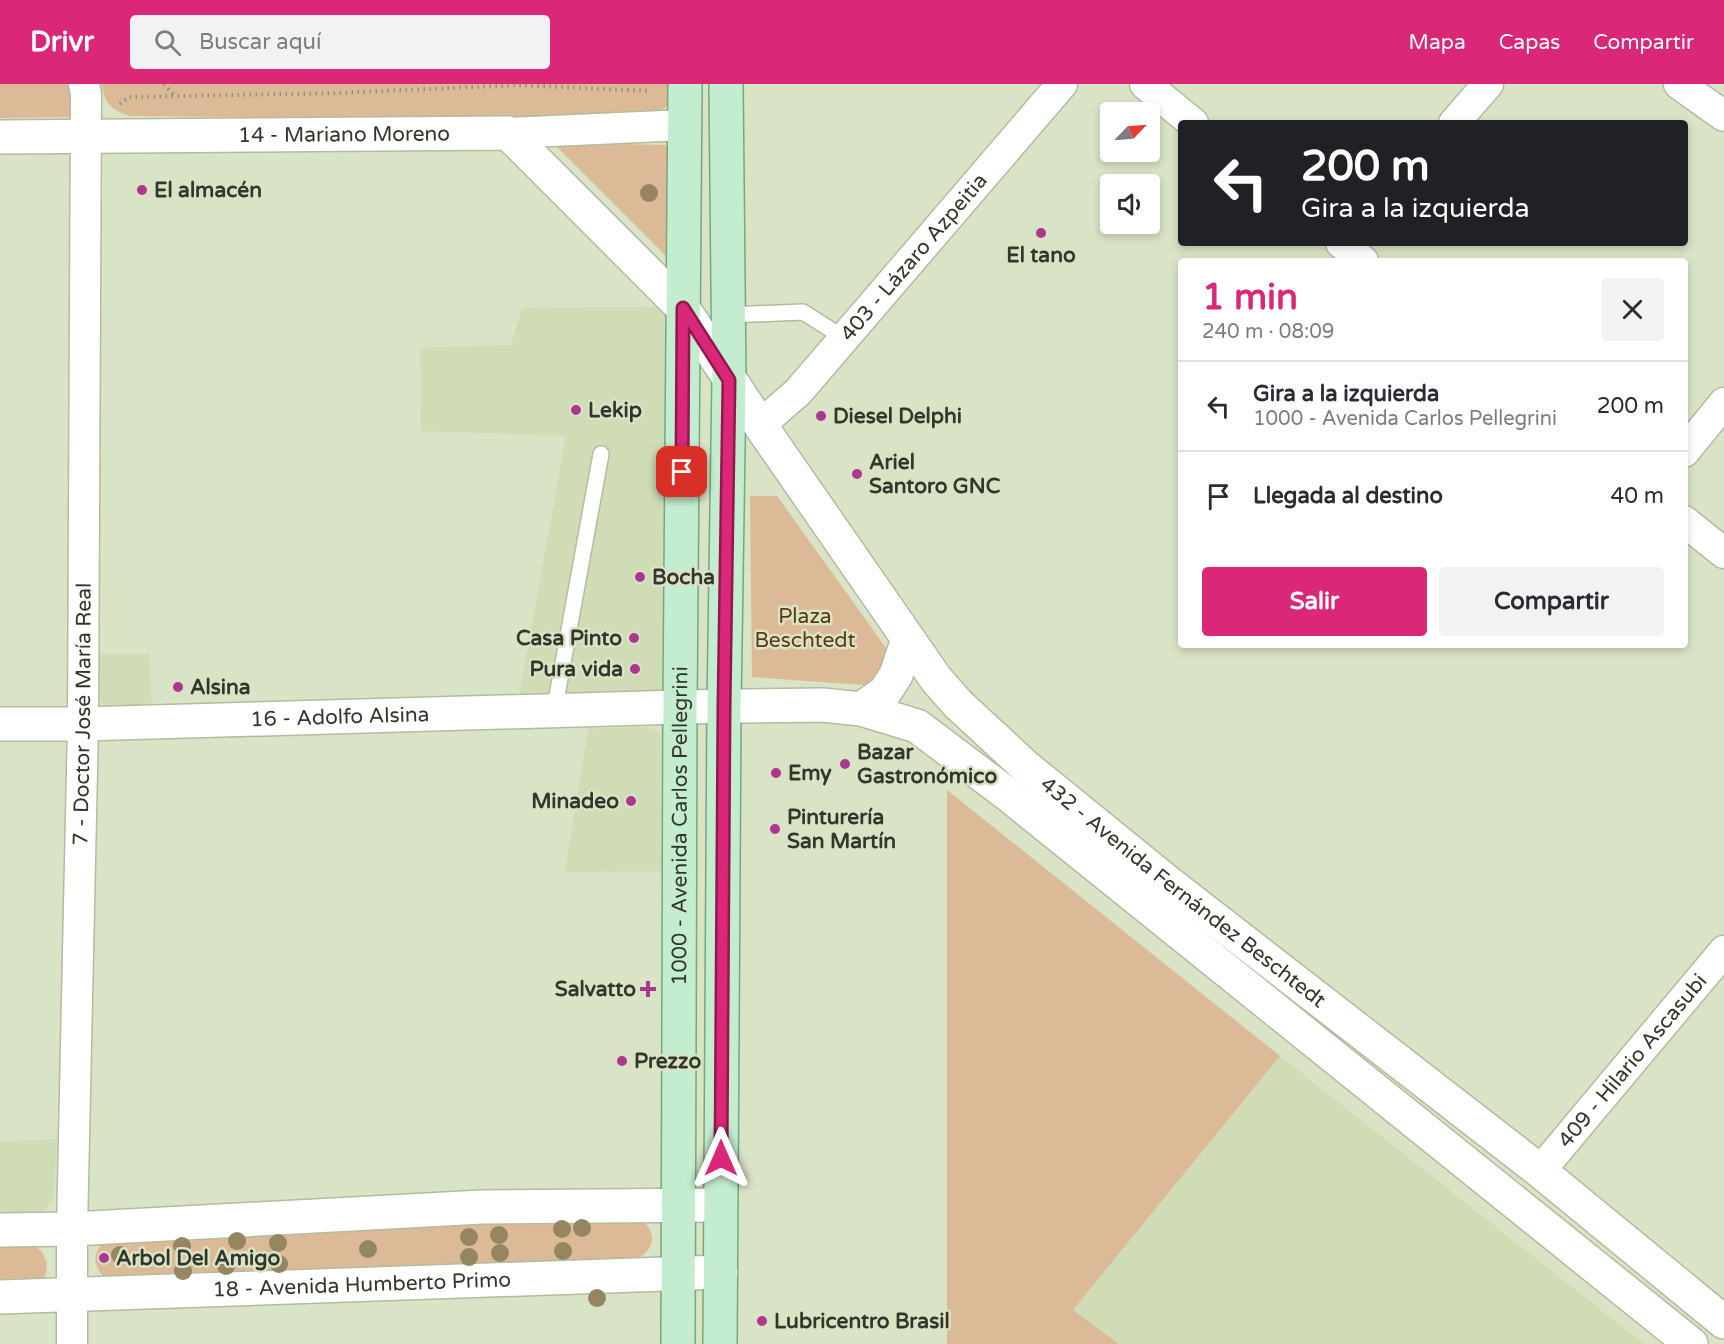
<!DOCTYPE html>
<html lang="es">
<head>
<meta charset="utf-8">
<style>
  body { margin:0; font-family:"Varela Round",sans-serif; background:#f2f2f3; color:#2b2b33; height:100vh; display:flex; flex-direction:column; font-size:22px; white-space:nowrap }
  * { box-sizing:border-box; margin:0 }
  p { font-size:20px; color:#7c7c81 }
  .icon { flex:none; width:33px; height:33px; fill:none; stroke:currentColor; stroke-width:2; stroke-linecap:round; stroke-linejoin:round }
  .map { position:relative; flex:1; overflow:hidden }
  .details { position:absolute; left:1178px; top:174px; width:510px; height:390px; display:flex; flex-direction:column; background:#fff; border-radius:6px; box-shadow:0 3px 9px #0003 }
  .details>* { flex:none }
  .banner { position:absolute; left:1178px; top:36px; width:510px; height:126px; border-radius:6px; box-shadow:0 3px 9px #0003; background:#202124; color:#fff; overflow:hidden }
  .needle { width:39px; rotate:65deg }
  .fabs { position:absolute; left:1100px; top:18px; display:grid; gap:12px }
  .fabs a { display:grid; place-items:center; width:60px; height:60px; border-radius:6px; background:#fff; box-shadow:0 3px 9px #0003; font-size:30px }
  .pin { position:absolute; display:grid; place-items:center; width:51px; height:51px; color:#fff; margin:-26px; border-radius:12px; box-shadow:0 3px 9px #0006 }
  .me { position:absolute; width:66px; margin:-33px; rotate:0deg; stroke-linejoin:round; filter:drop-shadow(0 0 4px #0008) }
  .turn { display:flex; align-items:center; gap:21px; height:126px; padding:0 24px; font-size:27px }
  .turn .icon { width:78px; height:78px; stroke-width:2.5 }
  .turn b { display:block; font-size:42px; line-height:51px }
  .round { display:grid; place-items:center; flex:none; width:63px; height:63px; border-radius:6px; background:#f2f2f3 }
  .head { display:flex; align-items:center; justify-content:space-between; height:102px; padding:0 24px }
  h1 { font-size:36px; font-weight:800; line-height:45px; color:#db2777 }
  .action { display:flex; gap:12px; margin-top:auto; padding:12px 24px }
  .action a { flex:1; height:69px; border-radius:6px; background:#db2777; color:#fff; font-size:24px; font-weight:800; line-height:69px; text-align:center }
  .action a+a { background:#f2f2f3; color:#2b2b33 }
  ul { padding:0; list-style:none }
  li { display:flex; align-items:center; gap:18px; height:90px; padding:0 24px; border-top:2px solid #e1e1e2 }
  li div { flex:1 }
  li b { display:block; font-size:22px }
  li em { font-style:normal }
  header { display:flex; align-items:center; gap:36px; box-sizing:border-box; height:84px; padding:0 30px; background:#db2777; color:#fff }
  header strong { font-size:28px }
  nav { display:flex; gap:33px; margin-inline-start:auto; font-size:21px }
  .search { width:420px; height:54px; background:#f2f2f3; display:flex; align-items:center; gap:15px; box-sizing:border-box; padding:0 21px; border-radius:6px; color:#7c7c81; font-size:22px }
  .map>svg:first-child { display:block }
  .built { fill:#cfdcb6 }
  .green { fill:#dcba98 }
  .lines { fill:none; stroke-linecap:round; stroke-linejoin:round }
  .service-casing { stroke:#b2bc9e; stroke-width:18 }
  .minor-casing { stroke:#b2bc9e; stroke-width:33 }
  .tertiary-casing { stroke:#b2bc9e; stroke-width:36 }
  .secondary-casing { stroke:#b2bc9e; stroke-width:36 }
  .primary-casing { stroke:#77a680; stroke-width:36 }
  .path { stroke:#8c937e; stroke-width:4; stroke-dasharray:1.5 4.5; stroke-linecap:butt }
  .service { stroke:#fff; stroke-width:15 }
  .minor { stroke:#fff; stroke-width:30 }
  .tertiary { stroke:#fff; stroke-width:33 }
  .secondary { stroke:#fff; stroke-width:33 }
  .primary { stroke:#c3edce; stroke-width:33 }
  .tree { fill:#958661 }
  .route-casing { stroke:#8e194d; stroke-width:15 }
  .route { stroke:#db2777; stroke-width:10 }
  .poi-dot { fill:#ac378e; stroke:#d9e3c5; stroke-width:2 }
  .labels { text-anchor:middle; stroke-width:5; stroke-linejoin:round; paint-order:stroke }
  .street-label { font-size:21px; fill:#33372b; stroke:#d9e3c5 }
  .poi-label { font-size:21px; font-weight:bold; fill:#33372b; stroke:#d9e3c5; text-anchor:start }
  .park-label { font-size:21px; fill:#5d3910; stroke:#d9e3c5 }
</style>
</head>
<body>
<header>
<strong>Drivr</strong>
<div class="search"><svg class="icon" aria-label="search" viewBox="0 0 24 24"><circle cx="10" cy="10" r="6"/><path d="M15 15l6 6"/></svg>Buscar aquí</div>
<nav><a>Mapa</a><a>Capas</a><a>Compartir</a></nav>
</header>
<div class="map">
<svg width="1724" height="1260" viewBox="0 0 1724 1260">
  <rect width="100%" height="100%" fill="#d9e3c5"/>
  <!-- built -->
  <g class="built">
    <polygon points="660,223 667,229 670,597 663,607 518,619 566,352 421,347 420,264 511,261 522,224"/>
    <polygon points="97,570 149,570 152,626 108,625 102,619 97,609"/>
    <polygon points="647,643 658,647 667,661 674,787 565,788 588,645"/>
    <polygon points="1280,972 1644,1260 1119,1260 1073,1226"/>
    <polygon points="57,1055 54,1110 52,1117 45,1125 27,1130 0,1131 0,1058"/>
  </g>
  <!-- green -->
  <g class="green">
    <polygon points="0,0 76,0 72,33 0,34"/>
    <path d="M102 0H677L670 19 657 31 622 37 130 32C112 26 104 20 102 0Z"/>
    <polygon points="553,59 670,61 668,174"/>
    <polygon points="750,412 777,412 889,568 877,602 752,593"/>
    <polygon points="947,706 1280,972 1073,1226 1119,1260 947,1260"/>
    <path d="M638 1132C658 1148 657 1166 633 1177L108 1198C94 1183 90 1172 105 1156Z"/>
    <polygon points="0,1159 33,1160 42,1168 47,1179 46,1190 39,1200 0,1206"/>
  </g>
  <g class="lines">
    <defs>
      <g id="service">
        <polyline points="728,231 803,228 844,254"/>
        <polyline points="554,628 601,370"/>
      </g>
      <g id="minor">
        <polyline points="1145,0 1193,39"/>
        <polyline points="1679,0 1724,32"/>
        <polyline points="1454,39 1488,0"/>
        <polyline points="508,49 685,41"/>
        <polyline points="1341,159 1363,177"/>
        <path id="s1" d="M760 341 798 308 1062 0"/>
        <polyline points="1684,368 1724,319"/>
        <polyline points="1684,437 1724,469"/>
        <path id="s2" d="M1540 1087 1724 867"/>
        <path id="s3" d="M72 1260V1145L83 640 86 10 84 0"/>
      </g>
      <g id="tertiary">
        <path id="s4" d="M0 53 508 49 683 224"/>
        <path id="s5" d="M0 640H83L680 623"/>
      </g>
      <g id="secondary">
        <path id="s6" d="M683 224 760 341 936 595 958 620 1026 683 1170 800 1540 1087 1724 1238"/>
        <polyline points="680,623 823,621 861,625 917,642 1006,709 1691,1260"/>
        <polyline points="861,625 885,608 896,591 908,555"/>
        <polyline points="0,1146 72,1145 482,1123 720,1121"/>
        <path id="s7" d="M0 1213 721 1188"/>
      </g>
      <g id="primary">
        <path id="s8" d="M678 1260 680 623 685 0"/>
        <polyline points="720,1260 724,623 729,296 726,0"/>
      </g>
    </defs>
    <!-- service casing -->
    <use href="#service" class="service-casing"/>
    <!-- minor casing -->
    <use href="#minor" class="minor-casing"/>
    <!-- tertiary casing -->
    <use href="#tertiary" class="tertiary-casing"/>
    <!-- secondary casing -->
    <use href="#secondary" class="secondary-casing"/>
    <!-- primary casing -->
    <use href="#primary" class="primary-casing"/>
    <!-- path -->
    <g class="path">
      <polyline points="164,0 174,11"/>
      <polyline points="120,20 129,13 339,9 516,1 650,7"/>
    </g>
    <!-- service -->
    <use href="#service" class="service"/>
    <!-- minor -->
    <use href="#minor" class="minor"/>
    <!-- tertiary -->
    <use href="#tertiary" class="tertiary"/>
    <!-- secondary -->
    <use href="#secondary" class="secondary"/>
    <!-- primary -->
    <use href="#primary" class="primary"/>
  </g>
  <!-- trees -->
  <g class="tree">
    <circle cx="649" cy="109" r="9"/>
    <circle cx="582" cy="1144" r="9"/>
    <circle cx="562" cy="1145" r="9"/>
    <circle cx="499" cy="1151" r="9"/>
    <circle cx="469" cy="1153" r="9"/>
    <circle cx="237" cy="1157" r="9"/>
    <circle cx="278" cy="1159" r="9"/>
    <circle cx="182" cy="1162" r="9"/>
    <circle cx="368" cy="1165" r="9"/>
    <circle cx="563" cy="1167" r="9"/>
    <circle cx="500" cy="1169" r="9"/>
    <circle cx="120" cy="1171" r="9"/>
    <circle cx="469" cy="1173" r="9"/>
    <circle cx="279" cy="1180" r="9"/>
    <circle cx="226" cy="1182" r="9"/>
    <circle cx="183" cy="1187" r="9"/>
    <circle cx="597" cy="1214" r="9"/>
  </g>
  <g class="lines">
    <defs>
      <polyline id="route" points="682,388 683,224 729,296 724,623 721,1074"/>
    </defs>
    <!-- route casing -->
    <use href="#route" class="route-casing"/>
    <!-- route -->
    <use href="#route" class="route"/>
  </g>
  <!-- markers -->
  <g class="poi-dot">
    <circle cx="142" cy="106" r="6"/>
    <circle cx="1041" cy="149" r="6"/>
    <circle cx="576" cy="326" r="6"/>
    <circle cx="821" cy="332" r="6"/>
    <circle cx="857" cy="390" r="6"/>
    <circle cx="640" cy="493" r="6"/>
    <circle cx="634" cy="554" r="6"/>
    <circle cx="635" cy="585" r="6"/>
    <circle cx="178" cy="603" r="6"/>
    <circle cx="845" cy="680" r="6"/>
    <circle cx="776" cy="689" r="6"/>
    <circle cx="631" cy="717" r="6"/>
    <circle cx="775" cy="745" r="6"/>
    <path d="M645 896h6v6h6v6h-6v6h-6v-6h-6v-6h6z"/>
    <circle cx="622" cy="977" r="6"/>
    <circle cx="104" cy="1174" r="6"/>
    <circle cx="762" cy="1237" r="6"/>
  </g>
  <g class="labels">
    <!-- street labels -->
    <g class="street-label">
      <text dy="7" stroke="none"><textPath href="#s4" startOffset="344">14 - Mariano Moreno</textPath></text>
      <text dy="7" stroke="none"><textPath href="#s1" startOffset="228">403 - Lázaro Azpeitia</textPath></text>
      <text dy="7" stroke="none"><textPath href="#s3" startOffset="630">7 - Doctor José María Real</textPath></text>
      <text dy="7" stroke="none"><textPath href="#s5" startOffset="340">16 - Adolfo Alsina</textPath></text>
      <text dy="7" stroke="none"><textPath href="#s8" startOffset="518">1000 - Avenida Carlos Pellegrini</textPath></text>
      <text dy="7" stroke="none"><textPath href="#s6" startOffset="776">432 - Avenida Fernández Beschtedt</textPath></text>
      <text dy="7" stroke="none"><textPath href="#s2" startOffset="144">409 - Hilario Ascasubi</textPath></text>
      <text dy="7" stroke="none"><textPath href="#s7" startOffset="362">18 - Avenida Humberto Primo</textPath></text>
    </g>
    <!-- poi labels -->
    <g class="poi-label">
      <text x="154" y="113">El almacén</text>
      <text x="1041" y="178" text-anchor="middle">El tano</text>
      <text x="588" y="333">Lekip</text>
      <text x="833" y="339">Diesel Delphi</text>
      <text x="869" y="385">Ariel<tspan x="869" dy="24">Santoro GNC</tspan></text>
      <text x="652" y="500">Bocha</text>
      <text x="622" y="561" text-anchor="end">Casa Pinto</text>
      <text x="623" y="592" text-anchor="end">Pura vida</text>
      <text x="190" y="610">Alsina</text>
      <text x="857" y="675">Bazar<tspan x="857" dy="24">Gastronómico</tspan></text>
      <text x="788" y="696">Emy</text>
      <text x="619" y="724" text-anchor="end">Minadeo</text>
      <text x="787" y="740">Pinturería<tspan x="787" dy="24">San Martín</tspan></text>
      <text x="636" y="912" text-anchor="end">Salvatto</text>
      <text x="634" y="984">Prezzo</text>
      <text x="116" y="1181">Arbol Del Amigo</text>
      <text x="774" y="1244">Lubricentro Brasil</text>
    </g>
    <!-- park labels -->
    <g class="park-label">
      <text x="805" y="539">Plaza<tspan x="805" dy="24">Beschtedt</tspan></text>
    </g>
  </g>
</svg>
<div class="fabs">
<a><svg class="needle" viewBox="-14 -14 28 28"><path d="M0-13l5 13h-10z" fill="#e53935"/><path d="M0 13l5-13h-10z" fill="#7c7c81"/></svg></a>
<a><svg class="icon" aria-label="sound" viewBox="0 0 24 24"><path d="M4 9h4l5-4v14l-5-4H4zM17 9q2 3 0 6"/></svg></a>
</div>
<div class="pin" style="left:682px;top:388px;background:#d93025"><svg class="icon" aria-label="arrive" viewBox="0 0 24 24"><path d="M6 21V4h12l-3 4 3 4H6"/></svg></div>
<svg class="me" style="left:721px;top:1074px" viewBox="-20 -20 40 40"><path d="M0-17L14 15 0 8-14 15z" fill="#db2777" stroke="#fff" stroke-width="4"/></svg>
<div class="banner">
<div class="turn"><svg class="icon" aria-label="left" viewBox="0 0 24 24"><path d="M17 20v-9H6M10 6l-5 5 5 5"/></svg><div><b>200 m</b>Gira a la izquierda</div></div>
</div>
<section class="details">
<div class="head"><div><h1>1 min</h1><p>240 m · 08:09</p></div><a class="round"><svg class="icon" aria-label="close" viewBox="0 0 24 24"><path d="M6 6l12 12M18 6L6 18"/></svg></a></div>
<ul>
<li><svg class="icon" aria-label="left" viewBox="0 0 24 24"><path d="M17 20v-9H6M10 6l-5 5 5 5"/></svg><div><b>Gira a la izquierda</b><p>1000 - Avenida Carlos Pellegrini</p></div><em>200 m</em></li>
<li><svg class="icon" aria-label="arrive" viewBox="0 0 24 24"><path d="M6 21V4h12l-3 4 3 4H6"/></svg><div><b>Llegada al destino</b></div><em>40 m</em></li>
</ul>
<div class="action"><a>Salir</a><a>Compartir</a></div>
</section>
</div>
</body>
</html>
